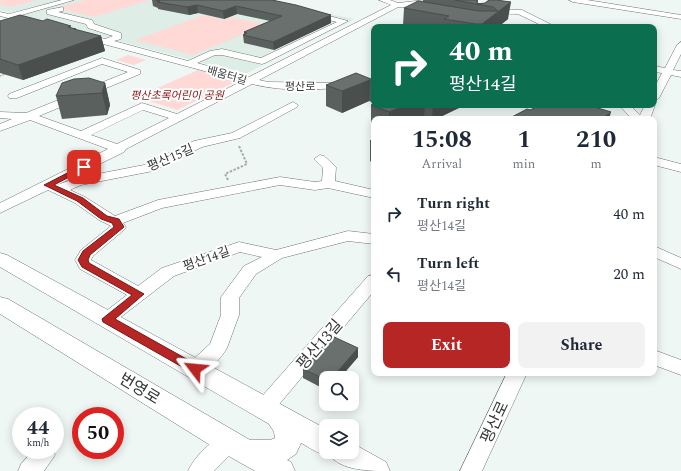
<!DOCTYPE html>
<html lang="en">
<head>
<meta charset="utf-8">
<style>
  body { margin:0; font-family:Spectral,"Noto Sans KR",serif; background:#f2f2f3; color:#1f2937; height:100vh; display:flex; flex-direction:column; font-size:15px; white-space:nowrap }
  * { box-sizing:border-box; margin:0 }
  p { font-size:13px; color:#747a83 }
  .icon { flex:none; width:22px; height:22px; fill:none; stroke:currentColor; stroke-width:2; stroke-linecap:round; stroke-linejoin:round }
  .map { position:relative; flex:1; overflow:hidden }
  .panel { position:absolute; left:371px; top:116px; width:286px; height:260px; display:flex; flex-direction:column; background:#fff; border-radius:8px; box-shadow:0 2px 10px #0003 }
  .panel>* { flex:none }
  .guide { position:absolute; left:371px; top:24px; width:286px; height:84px; border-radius:8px; box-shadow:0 2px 10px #0003; background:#0b6e4f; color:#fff; overflow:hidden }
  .tools { position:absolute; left:319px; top:371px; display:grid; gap:8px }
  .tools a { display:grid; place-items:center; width:40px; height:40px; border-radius:8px; background:#fff; box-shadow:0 2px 10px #0003; font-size:20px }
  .speed { position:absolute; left:12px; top:407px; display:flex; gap:8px; font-size:20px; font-weight:700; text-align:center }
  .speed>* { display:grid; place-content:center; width:52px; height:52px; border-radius:50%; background:#fff; box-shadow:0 2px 10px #0003; line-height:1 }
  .speed small { font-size:10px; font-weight:400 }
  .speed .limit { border:6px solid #d22; background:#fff; color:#111 }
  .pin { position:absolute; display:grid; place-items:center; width:34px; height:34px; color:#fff; margin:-17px; border-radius:8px; box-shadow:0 2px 6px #0006 }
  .me { position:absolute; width:44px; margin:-22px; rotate:299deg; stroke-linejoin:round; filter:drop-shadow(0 0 3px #0008) }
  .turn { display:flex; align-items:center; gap:14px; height:84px; padding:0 12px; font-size:18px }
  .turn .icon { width:52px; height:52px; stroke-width:2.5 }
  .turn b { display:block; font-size:28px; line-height:34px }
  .eta { display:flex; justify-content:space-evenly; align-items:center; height:68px; text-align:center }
  .eta b { font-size:24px; font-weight:700; line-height:28px }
  .cta { display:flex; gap:8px; margin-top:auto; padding:8px 12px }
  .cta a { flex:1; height:46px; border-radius:8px; background:#b62624; color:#fff; font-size:16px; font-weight:700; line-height:46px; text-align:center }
  .cta a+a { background:#f2f2f3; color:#1f2937 }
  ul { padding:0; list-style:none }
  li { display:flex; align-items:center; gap:12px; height:60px; padding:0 12px }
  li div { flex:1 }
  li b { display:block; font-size:15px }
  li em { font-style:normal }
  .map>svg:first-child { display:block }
  .built { fill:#deeee7 }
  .green { fill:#fed9d5 }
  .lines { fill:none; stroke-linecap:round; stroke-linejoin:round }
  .minor-casing { stroke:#6e7572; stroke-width:1 }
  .major-casing { stroke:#6e7572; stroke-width:1 }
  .path-far1 { stroke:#a6acaa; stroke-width:1.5; stroke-dasharray:1.5 1; stroke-linecap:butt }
  .path { stroke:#a6acaa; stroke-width:2; stroke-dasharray:2.5 1.5; stroke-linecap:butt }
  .minor { fill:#fff; fill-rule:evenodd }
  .major { fill:#fff; fill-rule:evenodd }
  .wall { fill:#5a605e }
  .shaded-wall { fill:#4a4e4c }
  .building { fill:#69706d; stroke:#4a4e4c }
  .route { fill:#b62624; stroke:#761917 }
  .labels { text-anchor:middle; stroke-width:4; stroke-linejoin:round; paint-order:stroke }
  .far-street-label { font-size:11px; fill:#353837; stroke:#fff }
  .far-park-label { font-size:11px; font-style:italic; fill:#841616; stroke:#fff }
  .street-label { font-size:13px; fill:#353837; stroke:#fff }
  .near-street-label { font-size:16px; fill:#353837; stroke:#fff }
</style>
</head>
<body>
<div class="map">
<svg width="681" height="471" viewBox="0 0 681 471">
  <rect width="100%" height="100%" fill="#eff7f4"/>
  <!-- built -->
  <polygon class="built" points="0,0 259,0 355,19 245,74 0,10"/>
  <!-- green -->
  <g class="green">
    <polygon points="0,0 38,0 10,7 0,4"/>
    <polygon points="85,0 150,0 94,17 57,8"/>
    <polygon points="204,15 224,20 231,17 259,23 260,27 193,55 135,40"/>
    <polygon points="128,55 146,60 134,65 116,60"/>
    <polygon points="198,70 232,79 233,83 177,110 137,97"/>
  </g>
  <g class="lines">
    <defs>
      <g id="minor">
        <polygon points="62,0 74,0 18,16 33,20 33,24 0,16 0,12 9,14"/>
        <path d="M379 0H390L398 3 425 0 415 7H398L259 80 268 82 328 83 374 79V85C334 88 291 94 252 84L126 149 124 152 57 185 77 178 144 165 194 141 232 133 293 102 298 105 297 107 240 138 202 147 153 171 81 185 70 190 85 197 115 216 158 200 280 177 315 182 322 181 323 168 314 159 320 155 324 156 336 167 335 181 374 190V198L328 188 315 190 280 185 162 208 123 223 126 227 124 230 93 256 91 260 138 286 162 268 239 242 276 250 348 231 374 234V244L348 241 282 258 256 274 239 298V315L227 348C220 360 203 379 188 374L185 369 188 364 210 344 221 315V297L224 293 244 266 262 257 240 252 174 276 113 323 107 325 101 323 98 319 101 315 127 295 80 269 75 260 81 250 111 226 99 220 75 203 48 190 0 213V203L108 149 30 120 0 131V124L12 119 0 118V112L26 113 128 72 102 64 17 98H9L8 96 9 94 102 58 140 70V74L39 116 81 131 142 103 177 114 242 81 81 38V34L84 33 105 39 113 36 88 28 86 24 47 14V10L63 7V11L58 12 92 20 94 24 121 33V39L114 41 188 61 210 51 222 49 261 58 337 22 308 15 307 13 311 11 348 21 265 63 262 64 222 55H215L197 63 249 77 391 5ZM143 110 169 118 117 144 91 135Z"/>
        <polygon points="569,0 587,0 681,15 681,19 573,2"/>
        <polygon points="487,9 522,10 556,27 545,27 518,14 487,13"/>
        <polygon points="681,42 681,54 673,70 681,71 681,77 671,75 659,98 654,101 654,88 662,73 654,72 654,66 665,68 677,45"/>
        <polygon points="654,103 655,105 650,119 632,119 619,105 630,105 640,115 645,105 654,105"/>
        <polygon points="654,157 681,164 681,172 654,165"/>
        <polygon points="654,246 681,258 681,269 654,257"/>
        <polygon points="374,275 374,291 271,414 264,416 257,414 254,408 257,402 368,276"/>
        <polygon points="654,350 681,360 681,375 654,365"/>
        <polygon points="507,373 527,373 482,471 460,471"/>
        <path d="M228 433 236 435 239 442 236 449 214 471H188C194 457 213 438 228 433Z"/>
        <polygon points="34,450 53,450 55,455 44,471 18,471 21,464"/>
      </g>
      <path id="major" d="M0 253 7 255 326 429V452H352V443L386 462 390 471C370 471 340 471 329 454 320 456 309 447 301 443L296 454 287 460 291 462 295 471H255L218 450 0 314V297L8 299 250 440H270L275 438 274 432 269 424 0 267Z"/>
    </defs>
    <!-- minor casing -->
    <use href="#minor" class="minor-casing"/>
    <!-- major casing -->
    <use href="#major" class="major-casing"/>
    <!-- path-far1 -->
    <polyline class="path-far1" points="0,76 8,73"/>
    <!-- path -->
    <polyline class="path" points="228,180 225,174 247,164 239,146"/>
    <!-- minor -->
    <use href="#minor" class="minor"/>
    <!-- major -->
    <use href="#major" class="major"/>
  </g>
  <!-- wall -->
  <g class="wall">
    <polygon points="152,0 272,0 331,15 331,23 274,50 244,43 243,35 244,34 244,32 270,21 237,14 224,19 198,13 189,15 158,9 158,8 153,6"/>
    <polygon points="423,0 478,0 478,3 485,3 489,0 508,19 498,27 412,27 403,25 404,8 423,2"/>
    <polygon points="0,21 72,28 76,30 101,36 105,51 23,80 0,73"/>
    <polygon points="374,78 374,103 369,101 342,113 326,106 326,85 371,79"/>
    <polygon points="105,83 110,105 107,115 62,119 56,96"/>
    <polygon points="371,105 465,105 436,119 427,119 424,118 422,119 374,119 374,129 371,127"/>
    <polygon points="374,139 374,164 370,161 370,141"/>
    <polygon points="358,348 358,357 340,378 326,378 326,390 303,378 303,369"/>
  </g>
  <!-- shaded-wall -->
  <g class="shaded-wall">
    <polygon points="511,2 508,19 498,27 475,27 475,24"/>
    <polygon points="197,5 198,13 189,15 187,7"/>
    <polygon points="236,6 237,14 224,19 223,11"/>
    <polygon points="331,15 331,23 274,50 273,42"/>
    <polygon points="101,36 105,51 23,80 18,65"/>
    <polygon points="370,80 369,101 342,113 342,91"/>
    <polygon points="105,83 110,105 107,115 102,93"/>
    <polygon points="406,105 425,105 424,118 422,119 389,119 389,112"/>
    <polygon points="433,105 465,105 436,119 432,119"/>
    <polygon points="611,112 609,119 602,119"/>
    <polygon points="358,348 358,357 340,378 332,378"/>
  </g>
  <!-- building -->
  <g class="building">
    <polygon points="156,0 272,0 296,5 331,15 273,42 243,35 247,33 244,32 282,16 236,6 223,11 197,5 187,7 157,2 160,1"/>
    <polygon points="455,0 476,0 478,4 485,3 489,0 496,0 511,2 482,24 475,24 444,19 449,16 404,8 418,1 479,11 498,11 493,7"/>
    <polygon points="20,15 43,21 47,19 71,26 68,27 76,29 74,29 101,36 18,65 0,59 0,21"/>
    <polygon points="356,73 371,79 374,78 374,81 370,80 342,91 326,85"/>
    <polygon points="89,78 105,83 102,93 56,96 62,83 74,79"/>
    <polygon points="374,104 374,105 406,105 389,112 371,105"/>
    <polygon points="541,105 588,105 611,112 602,119 508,119 527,109 530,110"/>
    <polygon points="374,139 374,143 370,141"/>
    <polygon points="332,336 358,348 332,378 326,378 326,380 303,369"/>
  </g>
  <!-- route -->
  <polygon class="route" points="81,166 88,167 54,185 83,198 107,216 119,219 124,227 90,255 88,260 89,263 144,294 115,319 199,366 201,369 199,372 191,372 103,322 102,319 132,295 82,267 78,260 83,251 114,227 112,223 101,219 77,201 44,185"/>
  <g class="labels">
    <!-- far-street labels -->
    <g class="far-street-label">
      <text transform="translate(227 75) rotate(16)" y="4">배움터길</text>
      <text x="300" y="90">평산로</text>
    </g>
    <!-- far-park labels -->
    <g class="far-park-label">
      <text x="177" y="99">평산초록어린이 공원</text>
    </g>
    <!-- street labels -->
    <g class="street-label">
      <text transform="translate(170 157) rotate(-23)" y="5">평산15길</text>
      <text transform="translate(206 258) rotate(-20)" y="5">평산14길</text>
    </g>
    <!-- near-street labels -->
    <g class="near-street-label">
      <text transform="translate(319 344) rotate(-49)" y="6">평산13길</text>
      <text transform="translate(140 388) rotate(31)" y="6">번영로</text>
      <text transform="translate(494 422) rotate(-65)" y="6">평산로</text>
    </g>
  </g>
</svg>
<div class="tools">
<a><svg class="icon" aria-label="search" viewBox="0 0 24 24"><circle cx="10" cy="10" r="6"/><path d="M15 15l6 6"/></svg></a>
<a><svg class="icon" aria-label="layers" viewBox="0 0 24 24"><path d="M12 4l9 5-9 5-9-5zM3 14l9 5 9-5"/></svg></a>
</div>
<div class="speed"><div>44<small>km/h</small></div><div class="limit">50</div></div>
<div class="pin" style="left:84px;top:167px;background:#d93025"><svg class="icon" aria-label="arrive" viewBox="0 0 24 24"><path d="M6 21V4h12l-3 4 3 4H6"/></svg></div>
<svg class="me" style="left:195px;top:369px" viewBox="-20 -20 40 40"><path d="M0-17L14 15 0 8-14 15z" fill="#b62624" stroke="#fff" stroke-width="4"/></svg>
<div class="guide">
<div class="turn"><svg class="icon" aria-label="right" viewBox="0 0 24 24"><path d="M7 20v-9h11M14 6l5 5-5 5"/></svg><div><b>40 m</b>평산14길</div></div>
</div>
<section class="panel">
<div class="eta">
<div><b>15:08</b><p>Arrival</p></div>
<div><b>1</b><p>min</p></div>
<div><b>210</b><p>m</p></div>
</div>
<ul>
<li><svg class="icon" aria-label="right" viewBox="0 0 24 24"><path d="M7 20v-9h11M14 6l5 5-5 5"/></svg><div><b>Turn right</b><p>평산14길</p></div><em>40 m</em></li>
<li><svg class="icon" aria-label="left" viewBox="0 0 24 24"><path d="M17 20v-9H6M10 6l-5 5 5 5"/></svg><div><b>Turn left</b><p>평산14길</p></div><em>20 m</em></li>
</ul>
<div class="cta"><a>Exit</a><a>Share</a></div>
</section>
</div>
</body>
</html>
